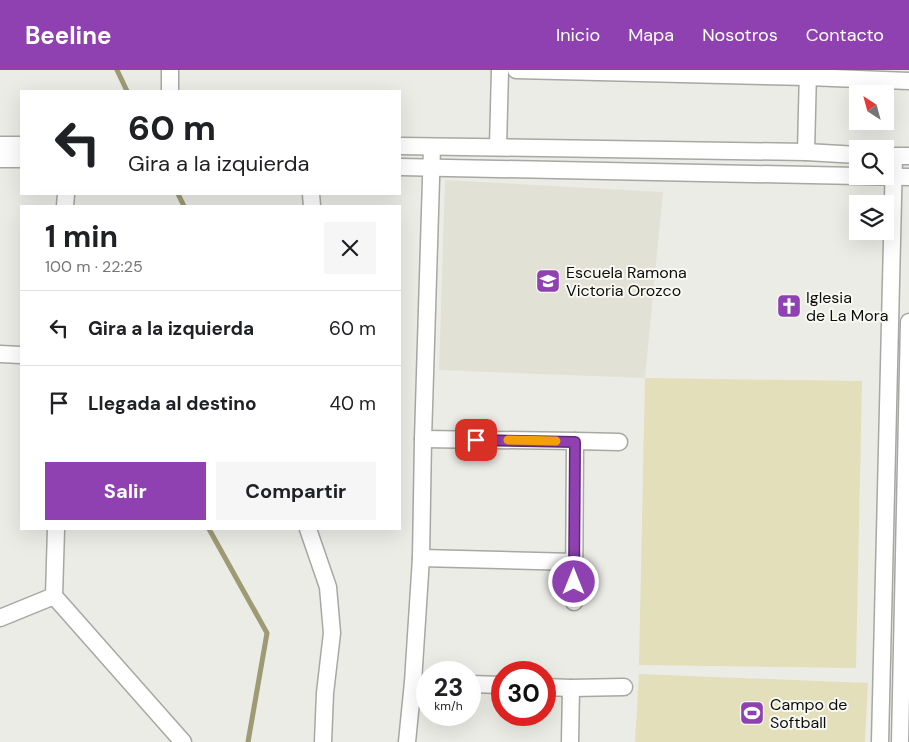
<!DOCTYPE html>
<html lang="es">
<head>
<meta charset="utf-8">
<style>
  body { margin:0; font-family:"DM Sans",sans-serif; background:#f6f6f6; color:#202124; height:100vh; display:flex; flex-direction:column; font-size:19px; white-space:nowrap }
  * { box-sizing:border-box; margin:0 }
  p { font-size:16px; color:#757577 }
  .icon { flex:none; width:28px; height:28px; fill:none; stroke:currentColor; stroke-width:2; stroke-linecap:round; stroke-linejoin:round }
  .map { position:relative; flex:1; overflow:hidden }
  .panel { position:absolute; left:20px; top:135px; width:381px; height:325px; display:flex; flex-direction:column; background:#fff; border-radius:0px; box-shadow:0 5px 20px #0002 }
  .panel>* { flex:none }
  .hud { position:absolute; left:20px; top:20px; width:381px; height:105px; border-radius:0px; box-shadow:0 5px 20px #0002; background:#fff; color:#202124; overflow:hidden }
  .needle { width:32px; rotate:324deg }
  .tools { position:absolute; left:849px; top:15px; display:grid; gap:10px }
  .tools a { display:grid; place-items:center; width:45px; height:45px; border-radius:0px; background:#fff; box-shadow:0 5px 20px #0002; font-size:25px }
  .speed { position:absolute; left:416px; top:591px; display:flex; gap:10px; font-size:25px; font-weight:700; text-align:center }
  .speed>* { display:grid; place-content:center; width:65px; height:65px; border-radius:50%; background:#fff; box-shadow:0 5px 20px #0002; line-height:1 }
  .speed small { font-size:12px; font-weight:400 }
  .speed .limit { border:8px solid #d22; background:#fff; color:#111 }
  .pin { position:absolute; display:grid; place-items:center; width:42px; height:42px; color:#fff; margin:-21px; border-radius:10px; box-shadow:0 2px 8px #0006 }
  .me { position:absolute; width:55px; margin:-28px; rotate:0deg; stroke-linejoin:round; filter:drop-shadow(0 0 4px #0008) }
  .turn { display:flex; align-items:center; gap:18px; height:105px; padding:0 25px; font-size:22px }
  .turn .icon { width:65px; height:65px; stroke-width:2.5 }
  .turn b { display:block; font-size:35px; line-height:42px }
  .round { display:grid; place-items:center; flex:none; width:52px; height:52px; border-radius:0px; background:#f6f6f6 }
  .head { display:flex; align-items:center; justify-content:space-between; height:85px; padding:0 25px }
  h1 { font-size:30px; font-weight:700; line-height:38px }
  .cta { display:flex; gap:10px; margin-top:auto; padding:10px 25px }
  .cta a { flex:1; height:58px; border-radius:0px; background:#8f41b2; color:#fff; font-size:20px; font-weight:700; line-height:58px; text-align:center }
  .cta a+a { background:#f6f6f6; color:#202124 }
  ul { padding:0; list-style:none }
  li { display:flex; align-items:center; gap:15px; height:75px; padding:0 25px; border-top:1px solid #e0e0e0 }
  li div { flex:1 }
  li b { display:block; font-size:19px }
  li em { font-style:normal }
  header { display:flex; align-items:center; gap:30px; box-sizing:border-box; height:70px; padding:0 25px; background:#8f41b2; color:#fff }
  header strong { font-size:24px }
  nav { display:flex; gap:28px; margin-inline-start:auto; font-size:18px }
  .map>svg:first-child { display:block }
  .built { fill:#e2e1d5 }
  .green { fill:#e2dfba }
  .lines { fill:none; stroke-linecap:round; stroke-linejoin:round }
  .stream { stroke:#9d9a74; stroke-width:5 }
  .minor-casing { stroke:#a7a7a3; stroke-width:19 }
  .minor { stroke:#fff; stroke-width:16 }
  .route-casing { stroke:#5d2a74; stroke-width:12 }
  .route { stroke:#8f41b2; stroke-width:9 }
  .slow { stroke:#f59e0b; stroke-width:9 }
  .labels { text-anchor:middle; stroke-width:4; stroke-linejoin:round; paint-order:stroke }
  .poi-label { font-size:16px; fill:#0d0d0c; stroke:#f9f9f4; text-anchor:start }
</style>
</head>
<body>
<header>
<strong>Beeline</strong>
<nav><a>Inicio</a><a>Mapa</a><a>Nosotros</a><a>Contacto</a></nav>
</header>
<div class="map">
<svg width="909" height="672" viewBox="0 0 909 672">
  <rect width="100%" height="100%" fill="#ecece7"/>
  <!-- built -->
  <polygon class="built" points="445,110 663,122 645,308 439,300"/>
  <!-- green -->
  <g class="green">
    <polygon points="645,308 862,311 856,598 639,595"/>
    <polygon points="639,604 868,613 865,672 635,672"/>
  </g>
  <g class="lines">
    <!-- stream -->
    <g class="stream">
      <polyline points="117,0 127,21"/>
      <polyline points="178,124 184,136"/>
      <polyline points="209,459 267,563 248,672"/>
    </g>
    <defs>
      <g id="minor">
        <polyline points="170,0 170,21"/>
        <polyline points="516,0 808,7 909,11"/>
        <polyline points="0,75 21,75"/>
        <polyline points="400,76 806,82 858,85"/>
        <polyline points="498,77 500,0"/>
        <polyline points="806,82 808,0"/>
        <polyline points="885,86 909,86"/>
        <polyline points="0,89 21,89"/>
        <polyline points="400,97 858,106"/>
        <polyline points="861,106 909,107"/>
        <polyline points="311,124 312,136"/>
        <polyline points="65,136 66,124"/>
        <polyline points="0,284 21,285"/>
        <polyline points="423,369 575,371"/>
        <polyline points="308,459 328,517 332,563 325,623 323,672"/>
        <polyline points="421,488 574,492"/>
        <polyline points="54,526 183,672"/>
        <polyline points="574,532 575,371 619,372"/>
        <polyline points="0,548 54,526 56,459"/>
        <polyline points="470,614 502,615"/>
        <polyline points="545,617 571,618 624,617"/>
        <polyline points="407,672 413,612 421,488 423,369 432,77"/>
        <polyline points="570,672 571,618"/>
        <polyline points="880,672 894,87"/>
        <polyline points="900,672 909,252"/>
      </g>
    </defs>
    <!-- minor casing -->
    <use href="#minor" class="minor-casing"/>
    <!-- minor -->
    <use href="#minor" class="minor"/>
  </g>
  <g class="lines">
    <defs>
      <polyline id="route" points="476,370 575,372 574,512"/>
    </defs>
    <!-- route casing -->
    <use href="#route" class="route-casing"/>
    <!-- route -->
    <use href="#route" class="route"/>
    <!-- slow -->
    <polyline class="slow" points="508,370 556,371"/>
  </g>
  <!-- icons -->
  <defs>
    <symbol id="school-square" viewBox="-11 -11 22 22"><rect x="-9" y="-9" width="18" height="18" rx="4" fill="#8f41b2" stroke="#f9f9f4"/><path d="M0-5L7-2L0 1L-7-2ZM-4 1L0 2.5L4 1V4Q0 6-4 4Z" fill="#fff"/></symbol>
    <symbol id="church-square" viewBox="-11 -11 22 22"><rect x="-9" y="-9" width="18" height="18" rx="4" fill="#8f41b2" stroke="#f9f9f4"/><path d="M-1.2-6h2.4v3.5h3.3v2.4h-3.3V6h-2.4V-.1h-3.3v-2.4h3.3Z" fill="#fff"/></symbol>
    <symbol id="stadium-square" viewBox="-11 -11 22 22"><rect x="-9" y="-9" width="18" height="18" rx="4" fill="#8f41b2" stroke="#f9f9f4"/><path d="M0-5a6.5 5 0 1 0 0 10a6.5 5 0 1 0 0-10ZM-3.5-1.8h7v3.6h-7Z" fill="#fff"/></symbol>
  </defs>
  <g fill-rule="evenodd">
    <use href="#school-square" x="534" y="197" width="28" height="28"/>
    <use href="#church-square" x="775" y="222" width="28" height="28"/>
    <use href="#stadium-square" x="738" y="629" width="28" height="28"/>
  </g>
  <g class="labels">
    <!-- poi labels -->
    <g class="poi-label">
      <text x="566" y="208">Escuela Ramona<tspan x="566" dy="18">Victoria Orozco</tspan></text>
      <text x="806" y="233">Iglesia<tspan x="806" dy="18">de La Mora</tspan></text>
      <text x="770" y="640">Campo de<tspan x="770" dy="18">Softball</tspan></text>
    </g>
  </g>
</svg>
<div class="tools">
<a><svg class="needle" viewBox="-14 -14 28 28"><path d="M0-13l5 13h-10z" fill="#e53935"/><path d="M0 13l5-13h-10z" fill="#757577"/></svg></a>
<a><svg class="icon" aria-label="search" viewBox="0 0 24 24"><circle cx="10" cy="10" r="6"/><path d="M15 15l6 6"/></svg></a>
<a><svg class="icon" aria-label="layers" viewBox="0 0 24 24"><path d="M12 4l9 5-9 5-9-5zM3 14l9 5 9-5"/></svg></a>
</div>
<div class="speed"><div>23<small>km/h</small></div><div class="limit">30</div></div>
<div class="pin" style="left:476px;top:370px;background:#d93025"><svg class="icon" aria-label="arrive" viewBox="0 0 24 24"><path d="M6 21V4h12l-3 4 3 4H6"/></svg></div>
<svg class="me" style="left:574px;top:512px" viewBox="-20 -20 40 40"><circle r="17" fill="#8f41b2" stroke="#fff" stroke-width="3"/><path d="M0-11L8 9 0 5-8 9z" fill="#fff"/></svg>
<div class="hud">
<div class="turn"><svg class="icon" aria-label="left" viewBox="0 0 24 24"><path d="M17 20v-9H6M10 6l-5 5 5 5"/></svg><div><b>60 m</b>Gira a la izquierda</div></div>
</div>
<section class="panel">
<div class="head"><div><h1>1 min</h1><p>100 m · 22:25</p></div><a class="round"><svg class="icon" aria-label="close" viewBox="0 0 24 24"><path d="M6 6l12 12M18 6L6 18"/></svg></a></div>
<ul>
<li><svg class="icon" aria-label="left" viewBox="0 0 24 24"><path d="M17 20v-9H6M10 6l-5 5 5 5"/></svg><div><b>Gira a la izquierda</b></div><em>60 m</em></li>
<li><svg class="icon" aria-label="arrive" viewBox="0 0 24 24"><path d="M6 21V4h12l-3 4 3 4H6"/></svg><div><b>Llegada al destino</b></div><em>40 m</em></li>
</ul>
<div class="cta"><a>Salir</a><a>Compartir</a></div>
</section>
</div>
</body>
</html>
